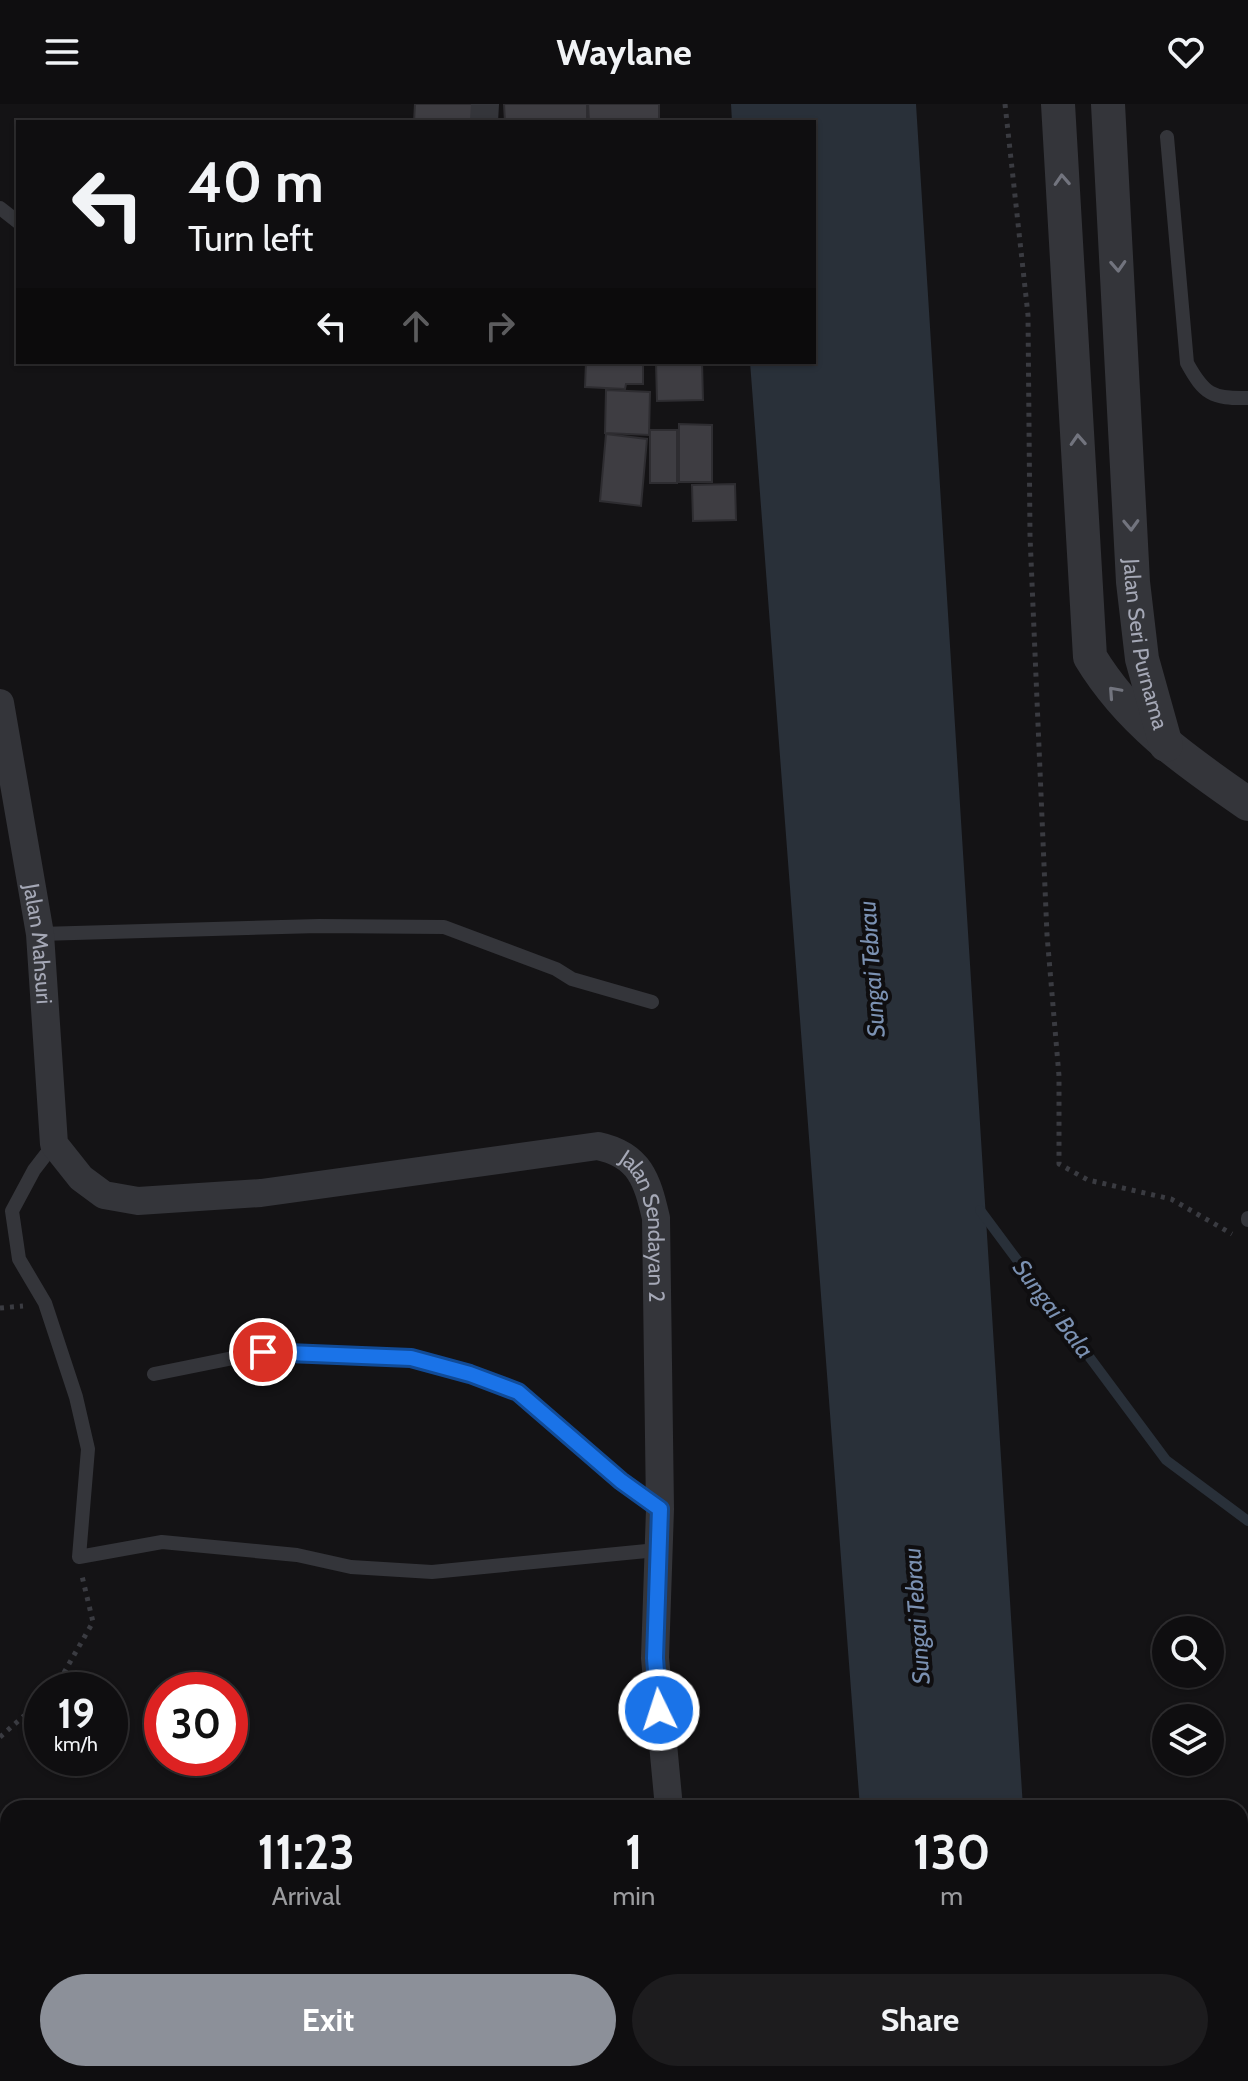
<!DOCTYPE html>
<html lang="en">
<head>
<meta charset="utf-8">
<style>
  body { margin:0; font-family:Cabin,sans-serif; background:#1d1c1e; color:#f1f3f6; height:100vh; display:flex; flex-direction:column; font-size:30px; white-space:nowrap }
  * { box-sizing:border-box; margin:0 }
  p { font-size:26px; color:#9b9c9f }
  .icon { flex:none; width:44px; height:44px; fill:none; stroke:currentColor; stroke-width:2; stroke-linecap:round; stroke-linejoin:round }
  .map { position:relative; flex:1; overflow:hidden }
  .panel { position:absolute; left:0px; top:1696px; width:1248px; height:282px; display:flex; flex-direction:column; background:#0f0e10; border-radius:24px 24px 0 0; box-shadow:0 2px 6px #0004,0 0 0 2px #2f2e30 }
  .panel>* { flex:none }
  .hud { position:absolute; left:16px; top:16px; width:800px; height:244px; border-radius:0px; box-shadow:0 2px 6px #0004,0 0 0 2px #2f2e30; background:#0f0e10; color:#f1f3f6; overflow:hidden }
  .fabs { position:absolute; left:1152px; top:1512px; display:grid; gap:16px }
  .fabs a { display:grid; place-items:center; width:72px; height:72px; border-radius:50%; background:#0f0e10; box-shadow:0 2px 6px #0004,0 0 0 2px #2f2e30; font-size:40px }
  .speed { position:absolute; left:24px; top:1568px; display:flex; gap:16px; font-size:40px; font-weight:700; text-align:center }
  .speed>* { display:grid; place-content:center; width:104px; height:104px; border-radius:50%; background:#0f0e10; box-shadow:0 2px 6px #0004,0 0 0 2px #2f2e30; line-height:1 }
  .speed small { font-size:20px; font-weight:400 }
  .speed .limit { border:12px solid #d22; background:#fff; color:#111 }
  .pin { position:absolute; display:grid; place-items:center; width:68px; height:68px; color:#fff; margin:-34px; border:4px solid #fff; border-radius:50%; box-shadow:0 2px 8px #0007 }
  .me { position:absolute; width:88px; margin:-44px; rotate:356deg; stroke-linejoin:round; filter:drop-shadow(0 0 6px #0008) }
  .turn { display:flex; align-items:center; gap:28px; height:168px; padding:0 40px; font-size:36px }
  .turn .icon { width:104px; height:104px; stroke-width:2.5 }
  .turn b { display:block; font-size:56px; line-height:68px }
  .lanes { display:flex; align-items:center; height:76px; padding:0 40px; background:#0003; justify-content:center; gap:40px; direction:ltr }
  .lanes .off { opacity:.35 }
  .eta { display:flex; justify-content:space-evenly; align-items:center; height:136px; text-align:center }
  .eta b { font-size:48px; font-weight:800; line-height:56px }
  .action { display:flex; gap:16px; margin-top:auto; padding:16px 40px }
  .action a { flex:1; height:92px; border-radius:48px; background:#8c9099; color:#fff; font-size:32px; font-weight:800; line-height:92px; text-align:center }
  .action a+a { background:#1d1c1e; color:#f1f3f6 }
  header { display:flex; justify-content:space-between; align-items:center; height:104px; padding:0 40px; background:#0f0e10; font-size:36px; font-weight:800 }
  .map>svg:first-child { display:block }
  .water { fill:#293039 }
  .lines { fill:none; stroke-linecap:round; stroke-linejoin:round }
  .stream { stroke:#293039; stroke-width:10 }
  .building { fill:#3e3d42; stroke:#2e2d31; stroke-width:2 }
  .path { stroke:#3a3b41; stroke-width:5; stroke-dasharray:4 6; stroke-linecap:butt }
  .service { stroke:#34353a; stroke-width:14 }
  .minor { stroke:#34353a; stroke-width:28 }
  .tertiary { stroke:#34353a; stroke-width:34 }
  .oneway { stroke:#72747e }
  .route-casing { stroke:#114b97; stroke-width:20 }
  .route { stroke:#1a73e8; stroke-width:14 }
  .labels { text-anchor:middle; stroke-width:8; stroke-linejoin:round; paint-order:stroke }
  .street-label { font-size:22px; fill:#a5a8b6; stroke:#0f0e10 }
  .water-label { font-size:24px; font-style:italic; fill:#7b91b2; stroke:#0f0e10 }
</style>
</head>
<body>
<header><svg class="icon" aria-label="menu" viewBox="0 0 24 24"><path d="M4 6h16M4 12h16M4 18h16"/></svg>Waylane<svg class="icon" aria-label="heart" viewBox="0 0 24 24"><path d="M12 20l-8-8c-3-5 5-10 8-4 3-6 11-1 8 4z"/></svg></header>
<div class="map">
<svg width="1248" height="1977" viewBox="0 0 1248 1977">
  <rect width="100%" height="100%" fill="#141315"/>
  <!-- water -->
  <g class="water">
    <polygon points="731,0 916,0 1023,1704 860,1704 750,258 814,258 814,18 732,18"/>
    <polygon points="880,1970 1040,1970 1040,1977 881,1977"/>
  </g>
  <g class="lines">
    <!-- stream -->
    <polyline class="stream" points="980,1106 1166,1356 1248,1417"/>
  </g>
  <!-- building -->
  <g class="building">
    <polygon points="415,0 473,0 472,18 414,18"/>
    <polygon points="504,0 587,0 587,18 505,18"/>
    <polygon points="588,0 659,0 659,18 589,18"/>
    <polygon points="586,258 643,258 643,280 626,280 625,285 585,283"/>
    <polygon points="656,258 702,258 703,296 657,297"/>
    <polygon points="606,286 650,288 649,331 605,329"/>
    <polygon points="679,320 712,321 712,378 679,378"/>
    <rect x="650" y="326" width="27" height="53"/>
    <polygon points="606,330 647,335 641,402 600,397"/>
    <polygon points="735,380 736,416 693,417 692,381"/>
  </g>
  <g class="lines">
    <!-- path -->
    <g class="path">
      <polyline points="1005,0 1028,211 1030,432 1047,831 1059,972 1059,1060 1088,1076 1171,1095 1232,1130"/>
      <polyline points="0,1204 23,1202"/>
      <polyline points="54,1586 93,1518 82,1472"/>
      <polyline points="0,1633 42,1596"/>
    </g>
    <!-- service -->
    <g class="service">
      <path d="M1167 33 1187 259C1204 290 1212 295 1248 294"/>
      <polyline points="0,104 18,118"/>
      <polyline points="40,830 319,822 444,823 556,865 572,875 652,898"/>
      <polyline points="54,1040 34,1066 12,1107 19,1155 45,1199 76,1293 88,1345 79,1453 162,1438 297,1451 351,1463 432,1468 657,1446"/>
      <polyline points="1248,1114 1248,1116"/>
      <polyline points="154,1270 263,1248 411,1254 470,1270 518,1288 621,1377 660,1405"/>
      <polyline points="205,1977 230,1970"/>
    </g>
    <!-- minor -->
    <g class="minor">
      <polyline points="484,18 485,0"/>
      <path id="s1" d="M0 599 40 830 54 1040 81 1074 104 1091 138 1097 261 1089 598 1042C640 1051 647 1076 656 1114L660 1405 655 1554 669 1704"/>
      <polyline points="701,1970 701,1977"/>
    </g>
    <!-- tertiary -->
    <g class="tertiary">
      <path d="M1058 0 1090 553C1130 619 1186 657 1248 700"/>
      <path id="s2" d="M1108 0 1133 478 1142 555 1166 641"/>
    </g>
  </g>
  <!-- one-way arrows -->
  <defs><path id="oneway-chevron" d="M-2-3.5L2.5 0L-2 3.5" fill="none" stroke-width="1.6" stroke-linecap="round" stroke-linejoin="round" transform="scale(2)"/></defs>
  <g class="oneway">
    <use href="#oneway-chevron" transform="translate(1062 76) rotate(-93)"/>
    <use href="#oneway-chevron" transform="translate(1118 162) rotate(87)"/>
    <use href="#oneway-chevron" transform="translate(1078 336) rotate(-93)"/>
    <use href="#oneway-chevron" transform="translate(1131 421) rotate(88)"/>
    <use href="#oneway-chevron" transform="translate(1114 588) rotate(-132)"/>
  </g>
  <g class="lines">
    <defs>
      <polyline id="route" points="263,1248 411,1254 470,1270 518,1288 621,1377 660,1405 655,1554 659,1606"/>
    </defs>
    <!-- route casing -->
    <use href="#route" class="route-casing"/>
    <!-- route -->
    <use href="#route" class="route"/>
  </g>
  <g class="labels">
    <!-- street labels -->
    <g class="street-label">
      <text dy="8" stroke="none"><textPath href="#s2" startOffset="542">Jalan Seri Purnama</textPath></text>
      <text dy="8" stroke="none"><textPath href="#s1" startOffset="244">Jalan Mahsuri</textPath></text>
      <text dy="8" stroke="none"><textPath href="#s1" startOffset="1120">Jalan Sendayan 2</textPath></text>
    </g>
    <!-- water labels -->
    <g class="water-label">
      <text transform="translate(872 865) rotate(-94)" y="8">Sungai Tebrau</text>
      <text transform="translate(1053 1205) rotate(53)" y="8">Sungai Bala</text>
      <text transform="translate(917 1512) rotate(-94)" y="8">Sungai Tebrau</text>
    </g>
  </g>
</svg>
<div class="fabs">
<a><svg class="icon" aria-label="search" viewBox="0 0 24 24"><circle cx="10" cy="10" r="6"/><path d="M15 15l6 6"/></svg></a>
<a><svg class="icon" aria-label="layers" viewBox="0 0 24 24"><path d="M12 4l9 5-9 5-9-5zM3 14l9 5 9-5"/></svg></a>
</div>
<div class="speed"><div>19<small>km/h</small></div><div class="limit">30</div></div>
<div class="pin" style="left:263px;top:1248px;background:#d93025"><svg class="icon" aria-label="arrive" viewBox="0 0 24 24"><path d="M6 21V4h12l-3 4 3 4H6"/></svg></div>
<svg class="me" style="left:659px;top:1606px" viewBox="-20 -20 40 40"><circle r="17" fill="#1a73e8" stroke="#fff" stroke-width="3"/><path d="M0-11L8 9 0 5-8 9z" fill="#fff"/></svg>
<div class="hud">
<div class="turn"><svg class="icon" aria-label="left" viewBox="0 0 24 24"><path d="M17 20v-9H6M10 6l-5 5 5 5"/></svg><div><b>40 m</b>Turn left</div></div>
<div class="lanes"><svg class="icon" aria-label="left" viewBox="0 0 24 24"><path d="M17 20v-9H6M10 6l-5 5 5 5"/></svg><svg class="icon off" aria-label="ahead" viewBox="0 0 24 24"><path d="M12 20V5M6 11l6-6 6 6"/></svg><svg class="icon off" aria-label="right" viewBox="0 0 24 24"><path d="M7 20v-9h11M14 6l5 5-5 5"/></svg></div>
</div>
<section class="panel">
<div class="eta">
<div><b>11:23</b><p>Arrival</p></div>
<div><b>1</b><p>min</p></div>
<div><b>130</b><p>m</p></div>
</div>
<div class="action"><a>Exit</a><a>Share</a></div>
</section>
</div>
</body>
</html>
